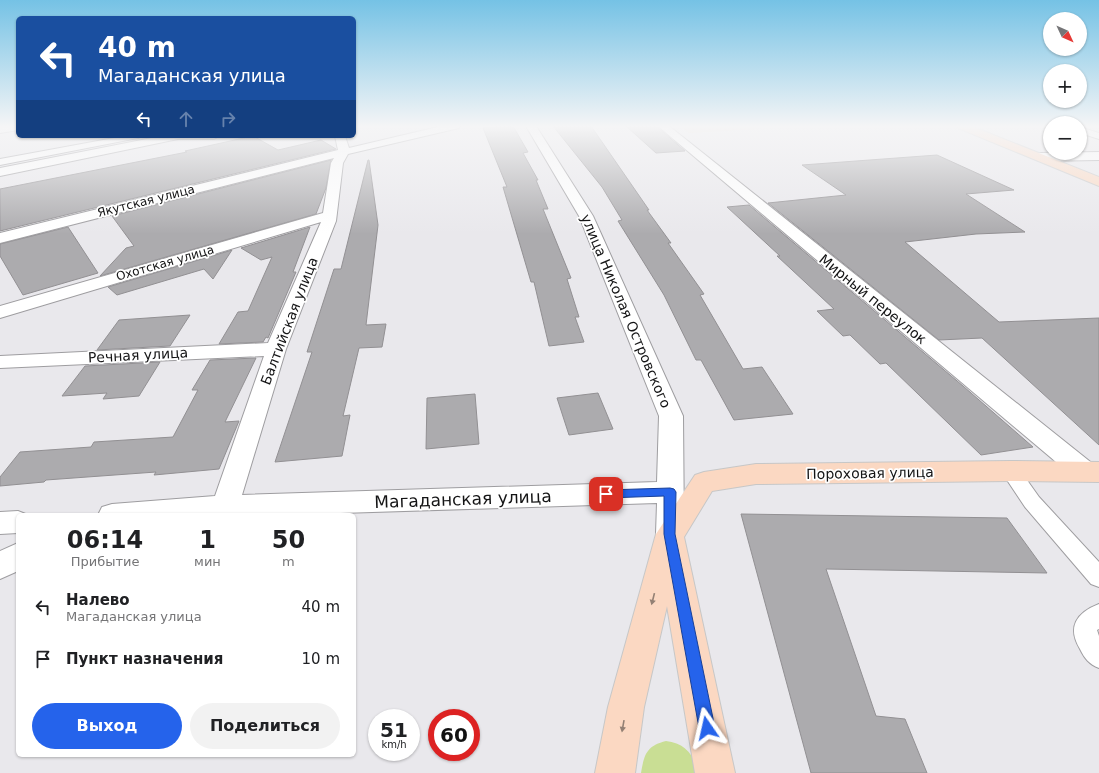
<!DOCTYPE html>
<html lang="ru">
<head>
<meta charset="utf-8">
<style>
  body { margin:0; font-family:"DejaVu Sans",sans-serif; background:#f2f2f2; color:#202124; height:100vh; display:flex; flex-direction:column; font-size:15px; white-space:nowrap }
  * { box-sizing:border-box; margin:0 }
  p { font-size:13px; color:#757577 }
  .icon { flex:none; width:22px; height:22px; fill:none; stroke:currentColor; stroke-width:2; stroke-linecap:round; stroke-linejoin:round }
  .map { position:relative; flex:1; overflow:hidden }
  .drawer { position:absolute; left:16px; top:513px; width:340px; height:244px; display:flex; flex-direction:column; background:#fff; border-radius:6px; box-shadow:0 1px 3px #0004 }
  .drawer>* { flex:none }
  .top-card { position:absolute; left:16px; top:16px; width:340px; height:122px; border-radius:6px; box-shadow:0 1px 3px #0004; background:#1a4fa0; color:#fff; overflow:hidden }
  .needle { width:26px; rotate:134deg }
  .tools { position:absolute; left:1043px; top:12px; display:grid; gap:8px }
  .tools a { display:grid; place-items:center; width:44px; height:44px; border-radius:50%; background:#fff; box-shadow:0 1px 3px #0004; font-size:20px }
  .speed { position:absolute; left:368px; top:709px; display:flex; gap:8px; font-size:20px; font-weight:700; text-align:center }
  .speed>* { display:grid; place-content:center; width:52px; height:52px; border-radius:50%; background:#fff; box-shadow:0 1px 3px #0004; line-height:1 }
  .speed small { font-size:10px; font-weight:400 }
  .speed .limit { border:6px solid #d22; background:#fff; color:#111 }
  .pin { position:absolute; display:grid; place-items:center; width:34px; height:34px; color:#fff; margin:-17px; border-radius:8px; box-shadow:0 2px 6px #0006 }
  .me { position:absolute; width:44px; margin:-22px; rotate:349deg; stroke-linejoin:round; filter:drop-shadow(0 0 3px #0008) }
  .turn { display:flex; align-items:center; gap:14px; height:84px; padding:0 16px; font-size:18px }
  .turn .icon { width:52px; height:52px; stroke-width:2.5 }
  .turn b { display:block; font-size:28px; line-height:34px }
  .lanes { display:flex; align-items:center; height:38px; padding:0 16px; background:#0003; justify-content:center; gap:20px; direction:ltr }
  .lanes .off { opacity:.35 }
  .eta { display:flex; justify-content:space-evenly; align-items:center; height:68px; text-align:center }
  .eta b { font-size:24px; font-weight:700; line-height:28px }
  .button { display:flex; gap:8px; margin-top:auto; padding:8px 16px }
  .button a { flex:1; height:46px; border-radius:24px; background:#2563eb; color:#fff; font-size:16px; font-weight:700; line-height:46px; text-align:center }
  .button a+a { background:#f2f2f2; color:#202124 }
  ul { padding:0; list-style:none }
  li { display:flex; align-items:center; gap:12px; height:52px; padding:0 16px }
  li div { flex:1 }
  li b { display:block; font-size:15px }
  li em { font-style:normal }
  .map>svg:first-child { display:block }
  .industrial { fill:#ecdcca }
  .green { fill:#c9de94 }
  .building { fill:#acabae; stroke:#929093 }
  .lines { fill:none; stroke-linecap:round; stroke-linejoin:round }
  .lane-casing { stroke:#9e9da0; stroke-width:2 }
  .street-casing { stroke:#9e9da0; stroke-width:2 }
  .primary-casing { stroke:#c7c7c7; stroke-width:2 }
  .lane { fill:#fff; fill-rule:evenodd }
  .street { fill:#fff; fill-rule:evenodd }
  .primary { fill:#fbd8c2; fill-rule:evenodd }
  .oneway { fill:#938074 }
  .route { fill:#2563eb; stroke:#184099 }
  .labels { text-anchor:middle; stroke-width:3.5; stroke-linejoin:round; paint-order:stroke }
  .far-street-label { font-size:12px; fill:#141415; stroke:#fff }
  .street-label { font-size:14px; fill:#141415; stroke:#fff }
  .near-street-label { font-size:17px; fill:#141415; stroke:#fff }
</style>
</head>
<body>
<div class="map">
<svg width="1099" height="773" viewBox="0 0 1099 773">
  <rect width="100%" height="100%" fill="#e9e8ec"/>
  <!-- industrial -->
  <polygon class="industrial" points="679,126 754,126 758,129 689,133"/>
  <!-- green -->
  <path class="green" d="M666 741C685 743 694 755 699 773H641C644 755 646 746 666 741Z"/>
  <!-- building -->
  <g class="building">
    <polygon points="501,126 513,126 528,152 523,153 538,180 536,180 548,209 543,209 571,278 567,279 579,317 575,317 584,342 549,346 534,282 531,282 503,187 507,187 483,128"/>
    <polygon points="553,126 591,126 649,210 647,210 671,243 668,243 704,294 700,295 743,369 762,367 793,414 734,420 701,360 696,360 664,295 618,221 622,220 602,187"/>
    <polygon points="626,126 656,126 685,151 656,153"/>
    <polygon points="253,136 278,150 321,140 336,149 0,231 0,189 187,152 185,151"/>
    <polygon points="937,155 1014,190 966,194 1025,232 976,234 905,242 999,322 1099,318 1099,445 982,338 939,340 768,203 846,195 802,165"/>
    <polygon points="331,160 326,188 316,214 100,276 126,248 134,246 112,216"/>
    <polygon points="368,160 369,160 378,225 366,325 386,324 382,347 359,348 343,416 350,415 342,456 275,462 312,352 307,352 334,269 341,269"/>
    <polygon points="749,205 963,386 1033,447 981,455 886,363 880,364 850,335 843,336 817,311 834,309 777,256 780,256 727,207"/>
    <polygon points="68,227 98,273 23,295 0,256 0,244"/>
    <polygon points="310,227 293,272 296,272 268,338 266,337 263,342 219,344 238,312 248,311 272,257 261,260 241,248"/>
    <polygon points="232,250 213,279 204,269 117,295 108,287"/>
    <polygon points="190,315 170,346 97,350 119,320"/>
    <polygon points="256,358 225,422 239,421 219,469 154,475 156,472 46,480 44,482 0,486 0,477 20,452 91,447 94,442 173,437 198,390 192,390 210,360"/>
    <polygon points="160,362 139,396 103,399 107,393 62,396 85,366"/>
    <polygon points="598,393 613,429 569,435 557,398"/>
    <polygon points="475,394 479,444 426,449 427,398"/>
    <polygon points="741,514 1007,518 1047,573 826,569 876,716 905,719 927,773 811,773"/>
  </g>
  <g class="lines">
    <defs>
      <g id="lane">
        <polygon points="125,136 142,136 138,138 0,165 0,159"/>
        <polygon points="1010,464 1017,466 1039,497 1099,562 1099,587 1091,584 1025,507 1001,471 1003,466"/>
        <path d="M1099 604V629L1097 630 1099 636V668C1089 664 1085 659 1080 649 1067 627 1076 613 1099 604Z"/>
      </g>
      <g id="street">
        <polygon points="5,126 18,126 18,130 0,133 0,127"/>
        <polygon points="442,126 460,126 459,128 348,154 343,163 336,221 286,349 242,495 657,482 659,416 579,216 526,126 536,126 593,216 683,416 684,534 680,542 670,546 660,542 656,534 657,503 277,515 98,515 102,507 112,504 215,496 264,356 0,368 0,356 268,343 321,222 0,318 0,306 323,213 331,163 334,158 0,243 0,233 338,150 335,136 345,136 349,148"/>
        <polygon points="658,126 669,126 1093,464 1097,471 1093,478 1084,481 1075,478"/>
        <polygon points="1080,127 1099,133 1099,139 1080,133"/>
        <polygon points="162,136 219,136 214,139 178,139 0,176 0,168"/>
        <polygon points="1099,152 1099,160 1040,161 1036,159 1034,157 1036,155 1040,153"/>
        <polygon points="18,511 28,515 18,515 18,533 0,534 0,512"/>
        <polygon points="18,543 18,571 0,579 0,551"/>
      </g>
      <g id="primary">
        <polygon points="957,126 971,126 1099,177 1099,186 958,128"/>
        <polygon points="1010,461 1099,462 1099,482 1010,481 756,484 712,491 684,537 735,773 695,773 667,606 644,707 635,773 595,773 608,707 656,534 695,475 704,472 756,464"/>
      </g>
    </defs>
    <!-- lane casing -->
    <use href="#lane" class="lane-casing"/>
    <!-- street casing -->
    <use href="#street" class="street-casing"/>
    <!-- primary casing -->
    <use href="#primary" class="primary-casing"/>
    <!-- lane -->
    <use href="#lane" class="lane"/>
    <!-- street -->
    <use href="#street" class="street"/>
    <!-- primary -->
    <use href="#primary" class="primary"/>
  </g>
  <!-- one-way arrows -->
  <defs><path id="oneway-solid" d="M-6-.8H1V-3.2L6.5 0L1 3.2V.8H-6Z"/></defs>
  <g class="oneway">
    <use href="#oneway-solid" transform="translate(653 599) rotate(104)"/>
    <use href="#oneway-solid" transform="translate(623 726) rotate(100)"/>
  </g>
  <!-- sky -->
  <linearGradient id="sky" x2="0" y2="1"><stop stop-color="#75c2e5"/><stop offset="0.54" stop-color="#f5f5f6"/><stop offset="1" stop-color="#f5f5f6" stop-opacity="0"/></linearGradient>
  <rect width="1099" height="234" fill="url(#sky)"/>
  <!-- route -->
  <polygon class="route" points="670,488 674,489 676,492 675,534 715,728 712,734 707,736 701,734 699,728 664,534 664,496 606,498 603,497 601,494 603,491 606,490"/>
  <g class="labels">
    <!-- far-street labels -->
    <g class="far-street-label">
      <text transform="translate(146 201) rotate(-14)" y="4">Якутская улица</text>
      <text transform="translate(165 263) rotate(-16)" y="4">Охотская улица</text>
    </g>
    <!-- street labels -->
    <g class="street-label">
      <text transform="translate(873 299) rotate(39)" y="5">Мирный переулок</text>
      <text transform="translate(626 311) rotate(67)" y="5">улица Николая Островского</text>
      <text transform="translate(289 321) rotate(-69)" y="5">Балтийская улица</text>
      <text transform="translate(138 355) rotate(-3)" y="5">Речная улица</text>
      <text transform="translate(870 473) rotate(-1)" y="5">Пороховая улица</text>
    </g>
    <!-- near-street labels -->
    <g class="near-street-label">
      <text transform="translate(463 499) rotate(-2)" y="6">Магаданская улица</text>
    </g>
  </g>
</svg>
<div class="tools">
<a><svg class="needle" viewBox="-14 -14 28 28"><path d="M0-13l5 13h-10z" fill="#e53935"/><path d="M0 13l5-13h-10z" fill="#757577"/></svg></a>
<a>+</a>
<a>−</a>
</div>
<div class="speed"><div>51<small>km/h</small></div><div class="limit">60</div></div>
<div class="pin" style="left:606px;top:494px;background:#d93025"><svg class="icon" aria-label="arrive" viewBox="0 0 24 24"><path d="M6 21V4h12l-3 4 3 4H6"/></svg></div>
<svg class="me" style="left:707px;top:728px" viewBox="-20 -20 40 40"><path d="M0-17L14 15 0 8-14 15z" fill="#2563eb" stroke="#fff" stroke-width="4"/></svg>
<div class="top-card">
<div class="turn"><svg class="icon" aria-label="left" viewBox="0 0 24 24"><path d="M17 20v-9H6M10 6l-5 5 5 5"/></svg><div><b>40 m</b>Магаданская улица</div></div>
<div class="lanes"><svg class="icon" aria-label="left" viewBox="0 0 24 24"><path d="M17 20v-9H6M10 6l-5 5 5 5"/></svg><svg class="icon off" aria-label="ahead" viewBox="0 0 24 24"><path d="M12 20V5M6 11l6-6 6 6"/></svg><svg class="icon off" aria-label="right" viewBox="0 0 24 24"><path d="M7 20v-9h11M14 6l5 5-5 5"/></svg></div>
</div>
<section class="drawer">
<div class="eta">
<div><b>06:14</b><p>Прибытие</p></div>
<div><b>1</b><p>мин</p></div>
<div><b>50</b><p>m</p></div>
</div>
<ul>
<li><svg class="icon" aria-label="left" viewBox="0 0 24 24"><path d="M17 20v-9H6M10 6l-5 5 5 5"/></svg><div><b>Налево</b><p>Магаданская улица</p></div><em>40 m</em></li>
<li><svg class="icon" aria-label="arrive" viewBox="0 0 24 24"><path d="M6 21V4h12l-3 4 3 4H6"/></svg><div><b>Пункт назначения</b></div><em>10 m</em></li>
</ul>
<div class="button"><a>Выход</a><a>Поделиться</a></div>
</section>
</div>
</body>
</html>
